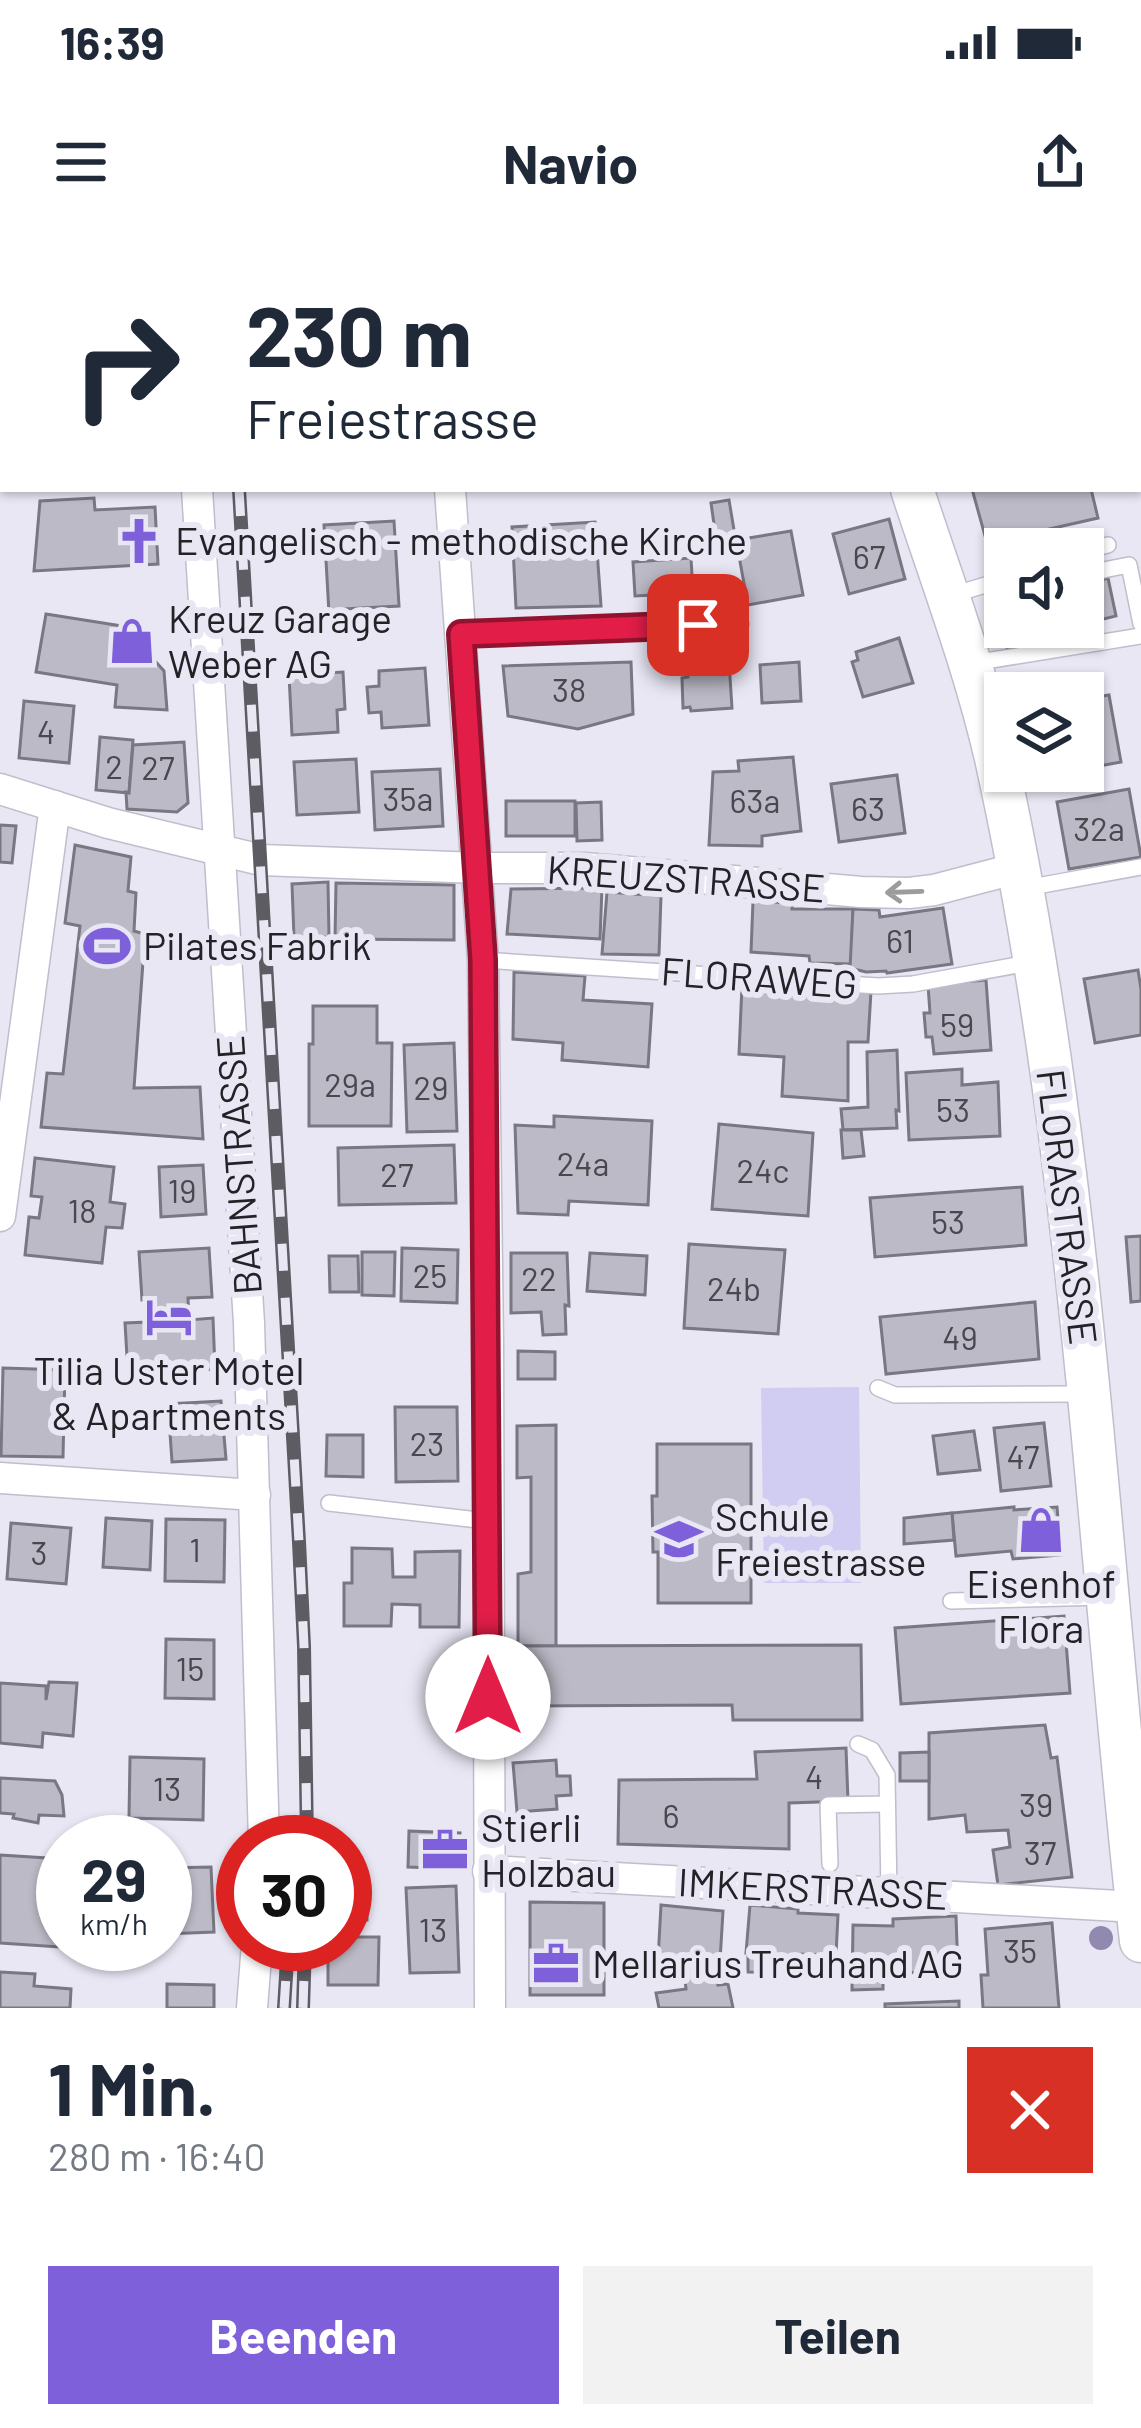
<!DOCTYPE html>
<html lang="de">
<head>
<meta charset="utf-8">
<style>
  body { margin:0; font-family:Barlow,sans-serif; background:#f2f2f3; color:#1f2937; height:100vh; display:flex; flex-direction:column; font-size:45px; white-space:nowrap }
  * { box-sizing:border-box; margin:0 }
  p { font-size:39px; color:#747a83 }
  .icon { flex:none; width:66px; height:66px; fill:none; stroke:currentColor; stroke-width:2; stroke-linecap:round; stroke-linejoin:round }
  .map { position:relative; height:1768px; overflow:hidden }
  .drawer { display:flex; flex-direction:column; background:#fff; flex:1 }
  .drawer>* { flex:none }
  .top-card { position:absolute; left:0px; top:0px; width:1143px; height:252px; box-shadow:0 3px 9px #0004; background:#fff; color:#1f2937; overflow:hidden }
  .tools { position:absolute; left:984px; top:288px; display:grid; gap:24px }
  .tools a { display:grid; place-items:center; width:120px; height:120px; border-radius:0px; background:#fff; box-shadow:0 3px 9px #0004; font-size:60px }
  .speed { position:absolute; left:36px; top:1575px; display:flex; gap:24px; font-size:60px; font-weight:700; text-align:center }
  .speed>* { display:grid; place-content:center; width:156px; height:156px; border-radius:50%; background:#fff; box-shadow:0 3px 9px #0004; line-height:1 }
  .speed small { font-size:30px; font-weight:400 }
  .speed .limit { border:18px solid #d22; background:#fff; color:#111 }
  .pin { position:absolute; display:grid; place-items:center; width:102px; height:102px; color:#fff; margin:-51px; border-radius:24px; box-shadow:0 6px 18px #0006 }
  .me { position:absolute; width:132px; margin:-66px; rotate:0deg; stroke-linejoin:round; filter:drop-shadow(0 0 9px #0008) }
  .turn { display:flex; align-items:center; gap:42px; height:252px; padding:0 48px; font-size:54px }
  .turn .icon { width:156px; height:156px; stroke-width:2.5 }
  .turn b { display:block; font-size:84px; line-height:102px }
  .round { display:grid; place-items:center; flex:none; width:126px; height:126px; border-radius:0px; background:#f2f2f3 }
  .head { display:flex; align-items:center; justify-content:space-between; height:204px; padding:0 48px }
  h1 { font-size:72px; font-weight:700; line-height:90px }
  .primary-button { display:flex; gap:24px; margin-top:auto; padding:24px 48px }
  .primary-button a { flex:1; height:138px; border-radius:0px; background:#7f60db; color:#fff; font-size:48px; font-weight:700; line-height:138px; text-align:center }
  .primary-button a+a { background:#f2f2f3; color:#1f2937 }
  .status { display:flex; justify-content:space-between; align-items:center; height:84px; padding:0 60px; background:#fff; direction:ltr }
  .status svg { height:33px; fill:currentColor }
  header { display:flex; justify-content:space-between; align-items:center; height:156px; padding:0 48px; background:#fff; font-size:54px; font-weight:700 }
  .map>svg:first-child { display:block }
  .garden { fill:#d1ccf2 }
  .building { fill:#bbbac6; stroke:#787782; stroke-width:3 }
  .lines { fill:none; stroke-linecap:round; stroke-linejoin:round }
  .lane-casing { stroke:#bfbecb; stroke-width:18 }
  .street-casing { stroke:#bfbecb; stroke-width:33 }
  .secondary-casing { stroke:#bfbecb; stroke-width:45 }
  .lane { stroke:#fff; stroke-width:15 }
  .street { stroke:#fff; stroke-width:30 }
  .secondary { stroke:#fff; stroke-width:42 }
  .rail-casing { stroke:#5d5c63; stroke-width:14 }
  .rail { stroke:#e9e7f4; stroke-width:9; stroke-dasharray:27; stroke-linecap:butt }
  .tree { fill:#9189af }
  .oneway { stroke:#9c9c9e }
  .route-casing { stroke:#92132f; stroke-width:30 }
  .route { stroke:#e11d48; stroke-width:21 }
  .labels { text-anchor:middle; stroke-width:12; stroke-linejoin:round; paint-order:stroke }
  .number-label { font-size:33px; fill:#49484f }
  .poi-label { font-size:39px; fill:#232227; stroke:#e9e7f4; text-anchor:start }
  .street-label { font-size:39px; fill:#232227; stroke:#e9e7f4 }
</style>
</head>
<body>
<div class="status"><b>16:39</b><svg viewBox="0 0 49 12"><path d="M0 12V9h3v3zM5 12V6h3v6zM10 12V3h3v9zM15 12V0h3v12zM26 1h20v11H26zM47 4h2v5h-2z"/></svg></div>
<header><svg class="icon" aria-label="menu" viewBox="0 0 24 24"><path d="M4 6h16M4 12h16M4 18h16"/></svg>Navio<svg class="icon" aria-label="share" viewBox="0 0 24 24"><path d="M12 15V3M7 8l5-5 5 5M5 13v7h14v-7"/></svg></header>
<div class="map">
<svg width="1141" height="1768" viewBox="0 0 1141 1768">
  <rect width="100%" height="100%" fill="#e9e7f4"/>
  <!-- garden -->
  <polygon class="garden" points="859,1147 861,1343 764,1343 761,1148"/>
  <!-- building -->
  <g class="building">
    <polygon points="972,249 1091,249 1098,278 987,303"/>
    <polygon points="94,258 95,270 155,267 158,324 34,331 40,261"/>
    <polygon points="729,260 735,296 716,298 711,263"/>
    <polygon points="889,279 905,339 849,354 833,294"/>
    <polygon points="394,281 399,366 345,369 346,391 330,391 324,285"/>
    <polygon points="595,282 601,366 516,368 512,287"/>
    <polygon points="791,291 803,355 748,365 736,300"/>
    <polygon points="691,318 693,353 635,356 633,322"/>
    <polygon points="1108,338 1116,376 1083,384 1083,345"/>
    <polygon points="1005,360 1005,387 1075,387 1077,392 1007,408 997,362"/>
    <polygon points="46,374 141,389 136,417 154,420 164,431 167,470 115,467 117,445 36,432"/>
    <polygon points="899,398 913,443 863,457 852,422 858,420 856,412"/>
    <polygon points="631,422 633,474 578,489 508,476 503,426"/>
    <polygon points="729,422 732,468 691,471 690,467 683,468 682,438 688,437 687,425"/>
    <polygon points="799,422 801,461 762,463 760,425"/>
    <polygon points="425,428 429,485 382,488 381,472 369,473 367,447 379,446 379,431"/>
    <polygon points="343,432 345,469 337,470 338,492 292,495 289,435"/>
    <polygon points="1109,455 1121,522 1083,529 1083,459"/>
    <polygon points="24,461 74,466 69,523 19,518"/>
    <polygon points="100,497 133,500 129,553 96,550"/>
    <polygon points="184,502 188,563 177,572 127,569 126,552 129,553 133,505"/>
    <polygon points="793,517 801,591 762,596 762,606 709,605 713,532 739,531 738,521"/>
    <polygon points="356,519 359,572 297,575 294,522"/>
    <polygon points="440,529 443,586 375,590 372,532"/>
    <polygon points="897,535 905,593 839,602 831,544"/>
    <polygon points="1129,549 1141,617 1069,629 1057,562"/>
    <rect x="506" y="561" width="69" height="35"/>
    <polygon points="601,562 602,600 577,601 576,563"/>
    <polygon points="0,585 16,586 12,623 0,622"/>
    <polygon points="75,605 131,617 128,651 136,653 134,691 145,694 134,848 200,847 203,899 41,887 47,833 63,834 80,686 65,683"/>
    <polygon points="328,642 329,697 294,698 292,644"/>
    <polygon points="336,643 454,645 454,700 335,699"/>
    <polygon points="602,648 600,699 507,694 511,649"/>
    <polygon points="607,652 661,656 659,715 602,714"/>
    <polygon points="753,661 792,663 792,669 853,669 851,724 810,723 809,716 751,712"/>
    <polygon points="943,668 952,724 887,733 886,731 866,732 850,728 853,669 879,670 880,677"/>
    <polygon points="1138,730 1141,749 1141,795 1095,803 1084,739"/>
    <polygon points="514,732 585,736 583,760 652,764 648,827 562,820 563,803 513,799"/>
    <polygon points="986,740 991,810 934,814 932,797 926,797 924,773 930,773 928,745"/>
    <polygon points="742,745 871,751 868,802 848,802 848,861 782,856 784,817 739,814"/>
    <polygon points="313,766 377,766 377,803 392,803 391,886 309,886 309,804 313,804"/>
    <polygon points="454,803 457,891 407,892 404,805"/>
    <polygon points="897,810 899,871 896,870 897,888 843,890 841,869 868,867 867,812"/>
    <polygon points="962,829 962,845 998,842 1000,896 909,900 906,833"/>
    <polygon points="554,876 652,881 648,965 569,961 568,975 518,973 515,885 554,887"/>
    <polygon points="719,884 813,893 808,976 712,969"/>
    <polygon points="841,890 861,890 864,916 843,918"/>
    <polygon points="454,905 456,963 339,965 338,908"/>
    <polygon points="35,918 114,927 110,962 125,964 122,988 106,987 102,1023 25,1015 29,977 39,978 42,957 31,956"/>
    <polygon points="203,925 206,974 161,977 159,927"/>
    <polygon points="1022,947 1026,1005 875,1017 870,958"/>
    <polygon points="1141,996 1141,1061 1131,1062 1126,997"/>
    <polygon points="689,1004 785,1010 778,1094 684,1088"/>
    <polygon points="209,1008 212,1057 188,1058 189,1080 213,1078 215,1129 128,1134 125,1083 148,1082 147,1060 142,1060 139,1012"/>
    <polygon points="402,1008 458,1010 457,1063 401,1061"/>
    <polygon points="362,1012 395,1012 394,1056 362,1055"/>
    <polygon points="511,1013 567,1013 569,1066 565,1065 566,1094 543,1095 541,1072 511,1073"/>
    <polygon points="590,1013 647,1016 645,1055 587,1051"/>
    <polygon points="329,1016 358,1016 359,1052 330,1052"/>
    <polygon points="1035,1062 1039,1119 886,1134 880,1077"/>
    <polygon points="518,1111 555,1112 555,1139 518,1139"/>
    <polygon points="3,1128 65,1130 63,1217 1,1216"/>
    <polygon points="221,1161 226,1219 172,1222 168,1164"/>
    <polygon points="395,1167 457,1167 458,1241 396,1242"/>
    <polygon points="1044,1183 1051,1246 1001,1251 994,1188"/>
    <polygon points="556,1185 556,1406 518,1406 518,1334 531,1332 531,1237 517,1238 517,1186"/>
    <polygon points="974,1191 980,1230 938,1234 933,1196"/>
    <polygon points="327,1195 363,1195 363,1237 326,1236"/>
    <polygon points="657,1204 751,1204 751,1363 658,1363 658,1312 653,1312 652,1256 657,1256"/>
    <polygon points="1014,1267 1014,1270 1057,1267 1061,1315 1013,1319 1011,1311 956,1316 952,1273"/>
    <polygon points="952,1273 954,1300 904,1304 904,1278"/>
    <polygon points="106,1278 152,1281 150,1330 103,1327"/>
    <polygon points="166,1279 225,1280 224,1342 165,1341"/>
    <polygon points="11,1283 71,1288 66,1344 7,1339"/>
    <polygon points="352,1308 392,1309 393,1337 415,1337 415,1312 460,1311 459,1387 420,1387 420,1365 392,1364 391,1386 344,1386 344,1343 352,1343"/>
    <polygon points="1064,1376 1070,1453 901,1464 895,1388"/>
    <polygon points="166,1399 214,1400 214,1459 165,1458"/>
    <polygon points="861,1405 862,1480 733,1480 732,1465 518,1466 518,1406"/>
    <polygon points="49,1442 77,1443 73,1496 43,1493 42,1507 0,1503 0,1443 46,1446 46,1460"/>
    <polygon points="1045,1485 1051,1518 1057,1517 1072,1637 998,1645 993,1610 1010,1607 1008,1590 967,1592 965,1575 929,1579 929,1493"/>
    <polygon points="846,1508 848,1561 789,1563 789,1609 618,1604 619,1540 757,1539 755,1512"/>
    <polygon points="929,1512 929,1541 900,1541 900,1513"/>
    <polygon points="130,1517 204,1519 203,1580 129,1578"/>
    <polygon points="556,1520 557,1536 570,1536 571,1555 556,1556 557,1569 517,1572 513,1523"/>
    <polygon points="0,1538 55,1541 62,1555 64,1576 39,1575 38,1583 13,1578 14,1574 0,1573"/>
    <polygon points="409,1591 460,1593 459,1629 408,1627"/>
    <polygon points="0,1615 63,1619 63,1704 119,1704 119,1711 0,1703"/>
    <polygon points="211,1627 214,1692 165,1694 165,1628"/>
    <polygon points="456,1646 459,1732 410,1733 406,1648"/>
    <polygon points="345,1649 367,1650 367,1680 345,1680"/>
    <polygon points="530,1662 604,1663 604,1755 530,1755"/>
    <polygon points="661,1665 723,1671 720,1721 717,1721 718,1745 728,1744 733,1768 659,1768 656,1753 686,1749 683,1721 658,1720"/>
    <polygon points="750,1665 798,1669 798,1673 838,1675 836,1715 794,1714 794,1733 748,1732 748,1713 746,1713"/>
    <polygon points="956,1676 958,1732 883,1733 883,1749 852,1750 853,1685 893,1686 893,1679"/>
    <polygon points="1052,1683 1059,1768 983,1768 981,1735 988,1735 985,1689"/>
    <polygon points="345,1697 379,1697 378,1745 328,1745 328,1704 345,1704"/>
    <polygon points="0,1732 35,1734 34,1746 71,1749 70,1768 0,1768"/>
    <polygon points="167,1744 214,1745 214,1768 167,1768"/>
    <polygon points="959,1761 959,1768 885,1768 885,1764"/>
  </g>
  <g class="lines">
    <defs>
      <g id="lane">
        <polyline points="1083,311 1108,305"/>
        <polyline points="1083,334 1129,325 1141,384"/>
        <polyline points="952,355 992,343 1005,334"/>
        <polyline points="461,394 741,384"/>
        <polyline points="973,423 1141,396"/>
        <polyline points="1026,648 1141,627"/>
        <polyline points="483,720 878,746 913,744 1029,723"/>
        <polyline points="878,1148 895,1155 1084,1154"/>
        <polyline points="329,1263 487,1281"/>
        <polyline points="951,1361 1104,1357"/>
        <polyline points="858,1504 872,1510 887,1535 889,1653"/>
        <polyline points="830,1624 828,1565 887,1564"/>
      </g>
      <g id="street">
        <polyline points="182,0 182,3"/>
        <polyline points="431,0 432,3"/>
        <polyline points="197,249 249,1083 264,1602"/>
        <polyline points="450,249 483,720 488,1104 490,1768"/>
        <polyline points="0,549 108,583 261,620 479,628 584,628 861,652 909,653 934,650 1018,628"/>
        <polyline points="0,976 55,566"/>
        <polyline points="0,1238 255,1255"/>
        <polyline points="488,1631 1137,1667"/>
        <polyline points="252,1768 257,1704"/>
      </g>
      <g id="secondary">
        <polyline points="830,0 831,3"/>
        <path d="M912 249C941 338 975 427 996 518 1082 908 1097 1306 1141 1701"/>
      </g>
    </defs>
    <!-- lane casing -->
    <use href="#lane" class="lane-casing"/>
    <!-- street casing -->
    <use href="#street" class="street-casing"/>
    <!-- secondary casing -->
    <use href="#secondary" class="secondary-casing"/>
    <!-- lane -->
    <use href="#lane" class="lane"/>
    <!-- street -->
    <use href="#street" class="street"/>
    <!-- secondary -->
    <use href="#secondary" class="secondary"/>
    <defs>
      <g id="rail">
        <polyline points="225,0 225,3"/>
        <polyline points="239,249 299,1302 304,1406 307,1602"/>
        <polyline points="284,1768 288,1704"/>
        <polyline points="303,1768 305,1704"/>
      </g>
    </defs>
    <!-- rail casing -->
    <use href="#rail" class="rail-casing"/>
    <!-- rail -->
    <use href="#rail" class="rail"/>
  </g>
  <!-- trees -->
  <circle class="tree" cx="1101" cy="1698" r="12"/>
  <!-- one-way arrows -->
  <defs><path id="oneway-shaft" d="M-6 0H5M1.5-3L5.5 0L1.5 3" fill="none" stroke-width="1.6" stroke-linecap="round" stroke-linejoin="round" transform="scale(3)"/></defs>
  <use class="oneway" href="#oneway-shaft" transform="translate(904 652) rotate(178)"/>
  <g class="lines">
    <defs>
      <polyline id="route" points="488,1457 483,720 461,394 698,385"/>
    </defs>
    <!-- route casing -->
    <use href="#route" class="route-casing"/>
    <!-- route -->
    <use href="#route" class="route"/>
  </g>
  <!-- icons -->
  <defs>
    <symbol id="church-bare" viewBox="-9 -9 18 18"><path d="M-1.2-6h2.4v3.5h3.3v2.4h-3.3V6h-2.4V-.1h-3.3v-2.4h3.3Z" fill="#7f60db" stroke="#e9e7f4" stroke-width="2.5" paint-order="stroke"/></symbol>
    <symbol id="shop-bare" viewBox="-9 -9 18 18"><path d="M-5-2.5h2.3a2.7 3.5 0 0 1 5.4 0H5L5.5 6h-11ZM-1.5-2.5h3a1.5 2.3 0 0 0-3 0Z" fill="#7f60db" stroke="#e9e7f4" stroke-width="2.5" paint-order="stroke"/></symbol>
    <symbol id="stadium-bare" viewBox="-9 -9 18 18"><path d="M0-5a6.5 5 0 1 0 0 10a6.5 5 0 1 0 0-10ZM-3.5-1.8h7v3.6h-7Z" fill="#7f60db" stroke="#e9e7f4" stroke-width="2.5" paint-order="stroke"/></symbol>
    <symbol id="hotel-bare" viewBox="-9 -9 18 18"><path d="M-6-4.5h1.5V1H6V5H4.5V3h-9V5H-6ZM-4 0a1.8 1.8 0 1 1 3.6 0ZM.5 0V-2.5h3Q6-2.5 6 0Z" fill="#7f60db" stroke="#e9e7f4" stroke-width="2.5" paint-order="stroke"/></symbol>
    <symbol id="school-bare" viewBox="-9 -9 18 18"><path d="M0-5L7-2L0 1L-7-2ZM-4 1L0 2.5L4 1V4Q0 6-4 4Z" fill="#7f60db" stroke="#e9e7f4" stroke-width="2.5" paint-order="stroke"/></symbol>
    <symbol id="office-bare" viewBox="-9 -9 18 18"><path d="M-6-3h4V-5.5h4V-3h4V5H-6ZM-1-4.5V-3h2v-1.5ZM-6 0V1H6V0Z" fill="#7f60db" stroke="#e9e7f4" stroke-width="2.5" paint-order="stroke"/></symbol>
  </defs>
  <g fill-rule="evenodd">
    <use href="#church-bare" x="106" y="268" width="66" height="66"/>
    <use href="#shop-bare" x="99" y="368" width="66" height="66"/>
    <use href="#stadium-bare" x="74" y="673" width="66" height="66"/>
    <use href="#hotel-bare" x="136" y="1044" width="66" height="66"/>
    <use href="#shop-bare" x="1008" y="1257" width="66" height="66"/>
    <use href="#school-bare" x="646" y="1266" width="66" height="66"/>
    <use href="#office-bare" x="412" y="1577" width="66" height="66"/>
    <use href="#office-bare" x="523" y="1691" width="66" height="66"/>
  </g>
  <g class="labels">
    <!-- number labels -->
    <g class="number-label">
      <text x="869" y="329">67</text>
      <text x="569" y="462">38</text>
      <text x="46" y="504">4</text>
      <text x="114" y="539">2</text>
      <text x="158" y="540">27</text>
      <text x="408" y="571">35a</text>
      <text x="755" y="573">63a</text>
      <text x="868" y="581">63</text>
      <text x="1099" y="601">32a</text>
      <text x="900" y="713">61</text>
      <text x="957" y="797">59</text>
      <text x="350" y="857">29a</text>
      <text x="431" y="860">29</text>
      <text x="953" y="882">53</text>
      <text x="583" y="936">24a</text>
      <text x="763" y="943">24c</text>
      <text x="397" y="947">27</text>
      <text x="182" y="963">19</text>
      <text x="82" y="983">18</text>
      <text x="948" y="994">53</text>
      <text x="430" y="1048">25</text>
      <text x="539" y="1051">22</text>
      <text x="734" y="1061">24b</text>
      <text x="960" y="1110">49</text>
      <text x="427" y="1216">23</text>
      <text x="1023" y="1229">47</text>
      <text x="195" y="1322">1</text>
      <text x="39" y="1325">3</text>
      <text x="190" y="1441">15</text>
      <text x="814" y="1549">4</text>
      <text x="167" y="1561">13</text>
      <text x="1036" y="1577">39</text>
      <text x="671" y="1588">6</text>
      <text x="1040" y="1625">37</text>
      <text x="433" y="1702">13</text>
      <text x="1020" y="1723">35</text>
    </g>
    <!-- poi labels -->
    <g class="poi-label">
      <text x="175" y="315">Evangelisch - methodische Kirche</text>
      <text x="168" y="393">Kreuz Garage<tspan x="168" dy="45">Weber AG</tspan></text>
      <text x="143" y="720">Pilates Fabrik</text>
      <text x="169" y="1145" text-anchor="middle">Tilia Uster Motel<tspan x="169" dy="45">&amp; Apartments</tspan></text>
      <text x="715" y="1291">Schule<tspan x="715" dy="45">Freiestrasse</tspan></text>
      <text x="1041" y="1358" text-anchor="middle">Eisenhof<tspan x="1041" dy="45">Flora</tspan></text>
      <text x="481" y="1602">Stierli<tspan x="481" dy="45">Holzbau</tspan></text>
      <text x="592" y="1738">Mellarius Treuhand AG</text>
    </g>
    <!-- street labels -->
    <g class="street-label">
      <text transform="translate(686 639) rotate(4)" y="14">KREUZSTRASSE</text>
      <text transform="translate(759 738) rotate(4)" y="14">FLORAWEG</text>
      <text transform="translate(239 925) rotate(-94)" y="14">BAHNSTRASSE</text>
      <text transform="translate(1067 967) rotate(83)" y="14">FLORASTRASSE</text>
      <text transform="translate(813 1649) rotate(3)" y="14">IMKERSTRASSE</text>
    </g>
  </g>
</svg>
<div class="tools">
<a><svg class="icon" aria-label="sound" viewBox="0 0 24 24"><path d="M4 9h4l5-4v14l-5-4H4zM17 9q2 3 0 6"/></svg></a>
<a><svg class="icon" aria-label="layers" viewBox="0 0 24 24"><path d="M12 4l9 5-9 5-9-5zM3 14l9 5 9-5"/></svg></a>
</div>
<div class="speed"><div>29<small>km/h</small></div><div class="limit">30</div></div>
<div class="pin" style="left:698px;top:385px;background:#d93025"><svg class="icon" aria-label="arrive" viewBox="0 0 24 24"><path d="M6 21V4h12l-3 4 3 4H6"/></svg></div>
<svg class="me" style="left:488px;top:1457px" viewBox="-20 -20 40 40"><circle r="19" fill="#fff"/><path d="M0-13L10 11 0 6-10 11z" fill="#e11d48"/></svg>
<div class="top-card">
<div class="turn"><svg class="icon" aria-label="right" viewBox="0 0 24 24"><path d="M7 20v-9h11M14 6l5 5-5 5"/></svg><div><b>230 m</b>Freiestrasse</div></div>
</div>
</div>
<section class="drawer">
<div class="head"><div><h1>1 Min.</h1><p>280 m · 16:40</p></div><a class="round" style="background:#d93025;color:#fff"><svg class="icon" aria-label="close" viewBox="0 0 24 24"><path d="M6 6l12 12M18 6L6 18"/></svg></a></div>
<div class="primary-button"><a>Beenden</a><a>Teilen</a></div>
</section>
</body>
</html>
